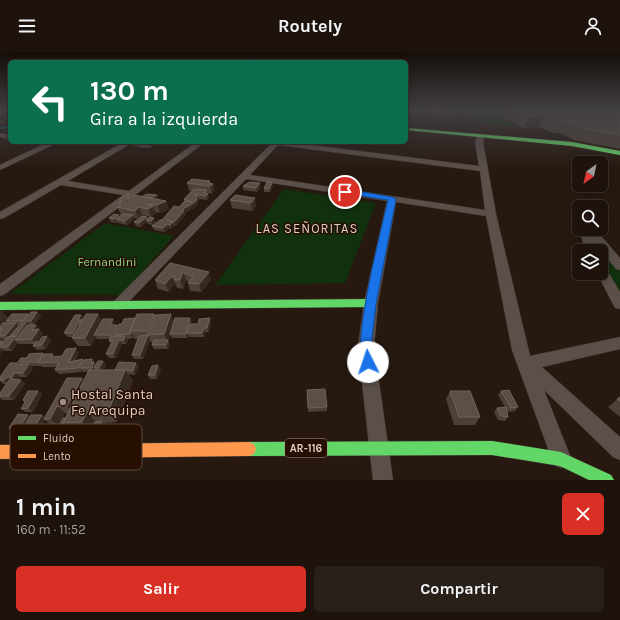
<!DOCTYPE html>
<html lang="es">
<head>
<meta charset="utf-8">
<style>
  body { margin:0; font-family:Karla,sans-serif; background:#2a201a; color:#f1f3f6; height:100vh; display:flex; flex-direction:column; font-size:15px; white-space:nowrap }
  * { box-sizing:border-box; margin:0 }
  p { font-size:13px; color:#a09e9d }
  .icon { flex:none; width:22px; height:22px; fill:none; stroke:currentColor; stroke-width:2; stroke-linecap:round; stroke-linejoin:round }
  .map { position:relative; height:428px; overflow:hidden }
  .details { display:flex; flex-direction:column; background:#1d130c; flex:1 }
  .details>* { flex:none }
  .banner { position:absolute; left:8px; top:8px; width:400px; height:84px; border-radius:6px; box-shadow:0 2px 10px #0003,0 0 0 1px #3b322d; background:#0b6e4f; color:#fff; overflow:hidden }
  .needle { width:26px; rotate:213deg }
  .fabs { position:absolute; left:572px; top:104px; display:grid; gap:8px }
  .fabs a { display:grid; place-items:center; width:36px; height:36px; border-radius:6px; background:#1d130c; box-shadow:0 2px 10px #0003,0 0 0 1px #3b322d; font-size:20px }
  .pin { position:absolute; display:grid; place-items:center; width:34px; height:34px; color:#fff; margin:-17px; border:2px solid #fff; border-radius:50%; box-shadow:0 1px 4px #0007 }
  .me { position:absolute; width:44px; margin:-22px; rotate:356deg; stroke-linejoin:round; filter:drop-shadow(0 0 3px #0008) }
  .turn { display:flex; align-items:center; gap:14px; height:84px; padding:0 16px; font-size:18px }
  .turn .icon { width:52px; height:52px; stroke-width:2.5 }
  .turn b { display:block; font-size:28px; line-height:34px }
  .round { display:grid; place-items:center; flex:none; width:42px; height:42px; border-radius:6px; background:#2a201a }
  .summary { display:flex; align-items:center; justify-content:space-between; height:68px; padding:0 16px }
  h1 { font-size:24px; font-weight:700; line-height:30px }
  .button { display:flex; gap:8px; margin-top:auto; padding:8px 16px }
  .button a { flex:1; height:46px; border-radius:6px; background:#d93025; color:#fff; font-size:16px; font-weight:700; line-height:46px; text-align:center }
  .button a+a { background:#2a201a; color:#f1f3f6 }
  header { display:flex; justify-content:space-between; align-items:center; height:52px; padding:0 16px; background:#1d130c; font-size:18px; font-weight:700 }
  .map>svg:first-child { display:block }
  .green { fill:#11310e }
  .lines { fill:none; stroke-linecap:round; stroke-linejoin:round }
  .stream { stroke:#1d5d78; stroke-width:2 }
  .street-casing { stroke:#413630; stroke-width:1 }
  .fast-casing { stroke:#413630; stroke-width:1 }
  .slow-casing { stroke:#413630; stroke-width:1 }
  .street { fill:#5a4f49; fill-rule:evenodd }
  .fast { fill:#63d668; fill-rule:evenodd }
  .slow { fill:#ff974d; fill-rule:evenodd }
  .rail { stroke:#645a53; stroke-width:1.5; stroke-dasharray:4 4; stroke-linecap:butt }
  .wall { fill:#4c4138 }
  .shaded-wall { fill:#372a21 }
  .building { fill:#5c5046; stroke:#70635a }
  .route { fill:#1a73e8; stroke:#114b97 }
  .poi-dot { fill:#9f8e84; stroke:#260e01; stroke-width:1.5 }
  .labels { text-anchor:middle; stroke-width:3; stroke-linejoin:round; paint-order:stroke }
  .shield { fill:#260e01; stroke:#a89489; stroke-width:1 }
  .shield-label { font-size:11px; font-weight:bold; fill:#dfcdc3 }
  .park-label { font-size:12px; fill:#8ddb8b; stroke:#260e01 }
  .neighbourhood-label { font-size:13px; letter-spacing:1px; fill:#dfcdc3; stroke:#260e01 }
  .near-poi-label { font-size:14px; fill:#dfcdc3; stroke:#260e01; text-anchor:start }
  .key { fill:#260e01; stroke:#5e473b; stroke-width:1 }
  .key-label { font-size:11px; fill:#dfcdc3 }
</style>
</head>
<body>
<header><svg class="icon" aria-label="menu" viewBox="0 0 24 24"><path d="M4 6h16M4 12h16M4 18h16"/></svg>Routely<svg class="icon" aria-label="person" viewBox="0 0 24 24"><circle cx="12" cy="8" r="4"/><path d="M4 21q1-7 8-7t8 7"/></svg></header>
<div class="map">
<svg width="620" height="428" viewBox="0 0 620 428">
  <rect width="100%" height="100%" fill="#271910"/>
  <!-- green -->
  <g class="green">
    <polygon points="461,57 497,57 507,62 496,64 520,76 488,72"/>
    <polygon points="284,137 376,151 345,231 215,233"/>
    <polygon points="105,171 174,184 121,243 10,242"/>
    <polygon points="597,191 620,218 620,242 617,242 601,213 601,199 593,199 590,193"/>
  </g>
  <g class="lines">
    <!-- stream -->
    <polyline class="stream" points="0,76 10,75"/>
    <defs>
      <g id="street">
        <polygon points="0,81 10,83 10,87 0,85"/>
        <path d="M479 82 484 83 483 90 496 162 530 304 620 285V297L542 315 620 385V408L613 405 544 338 571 406 568 413 561 416 554 413 512 298 486 164 396 150 378 251 374 295 393 428H373L358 295 364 251 387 149 246 127 122 257 117 258 112 257 110 253 271 92 266 90H287L479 114 475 90ZM278 93 480 119 485 158 250 123Z"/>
        <polygon points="49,90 59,90 0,118 0,113"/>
        <polygon points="124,90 133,90 68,129 129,139 196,90 205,90 5,242 0,244 0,232 123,143 61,133 4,166 0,167 0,160"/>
        <polygon points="580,177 595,177 620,206 620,218 616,217 594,190 597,199 585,199"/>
        <polygon points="601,214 605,215 620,240 620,257 615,256 597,221 601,221"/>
      </g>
      <g id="fast">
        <polygon points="10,57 10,59 0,62 0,60"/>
        <polygon points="406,76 572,90 620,99 620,103 572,94 406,78"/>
        <polygon points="371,247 375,248 376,251 375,254 371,255 0,258 0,250"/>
        <polygon points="492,389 561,400 611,423 614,428 589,428 560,414 492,403 249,404 244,402 242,397 244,392 249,390"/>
      </g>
      <polygon id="slow" points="249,390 254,392 256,397 254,402 249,404 0,407 0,393"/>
    </defs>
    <!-- street casing -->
    <use href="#street" class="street-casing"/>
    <!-- fast casing -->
    <use href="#fast" class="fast-casing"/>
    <!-- slow casing -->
    <use href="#slow" class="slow-casing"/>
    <!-- street -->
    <use href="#street" class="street"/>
    <!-- fast -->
    <use href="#fast" class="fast"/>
    <!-- slow -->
    <use href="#slow" class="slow"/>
    <!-- rail -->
    <polyline class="rail" points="0,70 10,67"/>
  </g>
  <!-- wall -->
  <g class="wall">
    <polygon points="421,57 451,57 449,62 442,63 421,58"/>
    <polygon points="500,57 620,57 620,97 574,88 560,81 553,81 539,75 524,76 503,65 505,60 499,57"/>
    <polygon points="130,90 149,90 152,94 151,96 143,96 131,93"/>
    <polygon points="210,129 211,131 213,132 214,139 212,142 207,141 209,145 207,148 199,147 199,148 198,149 198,151 196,154 185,161 185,163 176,174 174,173 174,174 171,177 169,176 165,180 154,178 152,174 162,168 179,155 184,149 184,147 192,139 189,139 187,131"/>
    <polygon points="272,131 273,134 270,140 264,140 264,136"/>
    <polygon points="243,134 261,135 257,140 243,138"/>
    <polygon points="130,143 131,145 157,143 159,147 158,148 166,149 169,157 160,161 155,160 156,161 151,165 142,163 138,166 134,166 135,166 127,173 118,171 117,170 116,171 111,170 109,166 119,163 119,164 121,163 117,155 119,154 118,151 120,150 119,148"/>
    <polygon points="235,143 256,154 252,159 232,156 230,148"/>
    <polygon points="148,167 156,170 152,173 148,172 147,170 141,175 136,174 134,170"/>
    <polygon points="170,211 211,228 201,240 190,239 188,231 189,230 186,228 183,237 177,236 176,233 173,234 169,240 158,237 155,228"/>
    <polygon points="0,259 8,266 28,262 28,263 37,260 41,264 34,273 36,273 39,277 43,282 37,290 51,288 46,297 37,298 33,294 34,292 19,292 18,291 12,299 4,299 3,298 0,302 0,289 4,290 5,288 1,287 0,288"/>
    <polygon points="98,262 102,269 115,271 114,273 117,273 118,274 122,272 135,266 155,264 174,269 190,266 192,270 191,272 211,271 209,280 205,280 204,285 189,285 188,283 188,286 172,286 170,283 168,289 170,292 168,297 154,297 152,293 153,291 152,291 149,287 150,288 143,307 134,307 132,303 138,287 135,287 133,285 133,286 127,287 128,288 126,292 122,292 116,306 109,306 106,302 111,292 109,289 110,287 97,287 96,285 91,294 78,294 72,286 72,285 68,285 64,281 81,263 83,266"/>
    <polygon points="79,300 75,309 92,307 96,312 103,309 106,313 103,318 115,318 136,311 139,315 135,323 128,322 133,329 117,370 104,371 106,373 103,380 95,380 94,379 93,381 75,381 70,377 69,381 61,381 57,378 66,366 68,361 65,361 59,374 52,374 45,368 39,378 28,378 26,376 24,380 14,379 9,376 30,364 42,363 45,365 82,326 84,329 89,320 83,320 82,319 82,320 59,322 55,318 57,315 42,315 41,314 31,314 33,316 27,325 20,325 18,328 21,328 25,332 14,348 2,348 0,346 0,341 7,332 3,332 0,329 0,325 20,312 18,310 27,306 43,301 44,302 56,305 62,304"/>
    <polygon points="161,317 157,327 150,327 148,323"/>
    <polygon points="307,338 327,355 327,359 308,360"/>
    <polygon points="38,339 42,342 33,360 26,360 21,357"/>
    <polygon points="450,339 480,365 475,373 454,373 446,347"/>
    <polygon points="501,339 518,355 515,359 508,360 506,357 508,365 505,369 498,368 494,360 497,356 505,355 498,343"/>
    <polygon points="620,345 620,365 608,355"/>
  </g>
  <!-- shaded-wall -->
  <g class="shaded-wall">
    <polygon points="442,57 451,57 449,62 442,63 444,57"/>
    <polygon points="544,63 539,75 524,76 529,65"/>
    <polygon points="151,90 152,94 151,96 150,92"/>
    <polygon points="210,129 211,134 213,132 214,139 212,142 210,134 208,131"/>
    <polygon points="260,131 261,135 257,140 256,136"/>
    <polygon points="272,131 273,134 270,140 269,137"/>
    <polygon points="208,142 209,145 207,148 206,144"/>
    <polygon points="157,143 159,147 149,152 147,148"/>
    <polygon points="198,144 199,148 198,149 198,151 196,154 184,162 185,163 176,174 174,170 182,159"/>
    <polygon points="255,146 256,154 252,159 251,151"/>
    <polygon points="166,149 169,157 160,161 157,153"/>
    <polygon points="153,154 156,161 151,165 148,157"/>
    <polygon points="139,155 142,163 138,166 135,159"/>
    <polygon points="119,163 121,167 116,167 117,170 116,171 114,167"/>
    <polygon points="133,163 135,166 127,173 125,169"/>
    <polygon points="147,165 149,168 146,168 147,170 141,175 139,171"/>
    <polygon points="154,166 156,170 152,173 151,169"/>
    <polygon points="173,170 174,174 171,177 170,173"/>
    <polygon points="168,172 169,176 165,180 163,176"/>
    <polygon points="183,220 186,228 183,237 180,228"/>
    <polygon points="209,220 211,228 201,240 199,232"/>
    <polygon points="174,224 174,228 176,233 173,234 169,240 165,232 170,226"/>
    <polygon points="2,259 9,267 6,269 7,270 0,278 0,261"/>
    <polygon points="37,260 41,264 34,273 31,269"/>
    <polygon points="28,262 31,267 27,269 31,273 20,288 16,284 22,269"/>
    <polygon points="98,262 103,270 94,283 96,285 91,294 85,286"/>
    <polygon points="154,262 157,270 149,283 147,279"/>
    <polygon points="171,262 174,270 170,282 170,283 168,289 170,292 168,297 166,293 167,289 164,282"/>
    <polygon points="81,263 84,267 78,268"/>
    <polygon points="190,266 192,270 189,281 187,281 188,283 188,286 186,282"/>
    <polygon points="210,266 211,271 209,280 207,276"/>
    <polygon points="113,267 115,271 112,277 110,273"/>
    <polygon points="16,271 20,275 10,284 12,286 10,288 5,284"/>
    <polygon points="78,271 81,275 76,285 73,281"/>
    <polygon points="36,273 39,277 36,282 32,278"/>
    <polygon points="117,273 120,277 114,283 116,285 115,287 112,283"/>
    <polygon points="204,276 205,280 204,285 202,281"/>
    <polygon points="39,277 43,282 36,292 32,287"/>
    <polygon points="131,281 133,285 133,286 130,282"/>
    <polygon points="148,283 150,288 143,307 140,303"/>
    <polygon points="16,284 19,288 15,288 18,291 12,299 8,295"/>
    <polygon points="47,284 51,288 46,297 42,293"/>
    <polygon points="125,284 128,288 126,292 124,288"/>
    <polygon points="119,288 122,292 116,306 113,302"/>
    <polygon points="0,296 3,298 0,302"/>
    <polygon points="76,296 79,300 72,314 69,310"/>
    <polygon points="83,307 86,311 79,316 82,319 82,320 78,316"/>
    <polygon points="92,307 97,314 94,316 96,317 95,320 92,316 91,310"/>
    <polygon points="103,309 106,313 102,320 99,316"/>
    <polygon points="18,311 22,315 15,321 20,325 17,329 12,325 9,326 13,328 9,332 4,328"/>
    <polygon points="136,311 139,315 135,323 133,319"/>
    <polygon points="29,312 33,316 27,325 23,321"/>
    <polygon points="158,313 161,317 157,327 155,323"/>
    <polygon points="125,318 133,329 117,370 108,360"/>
    <polygon points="82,326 88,333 74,361 67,354"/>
    <polygon points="21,328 25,332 14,348 9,344"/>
    <polygon points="38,339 42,342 33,360 28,356"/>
    <polygon points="57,354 65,361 59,374 50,367"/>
    <polygon points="87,360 97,371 92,377 94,379 93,381 82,370"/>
    <polygon points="28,363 32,367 24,374 26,376 24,380 19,376"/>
    <polygon points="42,363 46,367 44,367 45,368 39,378 35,374"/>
    <polygon points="102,369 106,373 103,380 100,376"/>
    <polygon points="66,374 70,377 69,381 65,377"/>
  </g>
  <!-- building -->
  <g class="building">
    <polygon points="513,57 620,57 620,83 580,76 566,69 559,70 544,63 529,65"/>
    <polygon points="130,90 151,90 150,92 142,93"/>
    <polygon points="192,127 210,129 208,131 213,132 210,134 187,131"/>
    <polygon points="268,129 272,131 269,137 264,136"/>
    <polygon points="250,130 260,131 256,136 243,134"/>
    <polygon points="194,137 207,138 204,141 208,142 206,144 194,142 198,144 195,146 197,147 195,150 183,157 182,159 184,159 174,170 167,168 173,170 170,173 168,172 163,176 152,174 160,168 162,168 174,154 179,155 185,149 192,150 184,147"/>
    <polygon points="127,142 130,143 127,145 130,146 134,143 166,149 157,153 147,152 153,154 148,157 139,155 135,159 117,155 121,152 118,151 122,149 119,148"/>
    <polygon points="147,142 157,143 151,146 141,145"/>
    <polygon points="235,143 255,146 251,151 230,148"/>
    <polygon points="114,162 119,163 114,167 109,166"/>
    <polygon points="123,162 133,163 125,169 116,167"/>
    <polygon points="142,164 147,165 139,171 134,170"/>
    <polygon points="150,165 154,166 151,169 146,168"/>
    <polygon points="170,211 209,220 199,232 188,231 193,225 183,220 180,228 174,228 174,224 170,226 165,232 155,228"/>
    <polygon points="31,260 37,260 31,269 27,269 16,284 10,284"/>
    <polygon points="12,262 28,262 22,269 6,269"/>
    <polygon points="86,262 98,262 85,286 72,286"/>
    <polygon points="137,262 154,262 147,279 130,279"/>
    <polygon points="171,262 164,282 147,283 155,263"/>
    <polygon points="75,263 81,263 78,268 83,268 81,271 78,271 73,281 64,281"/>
    <polygon points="135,266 130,279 131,281 130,282 114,283 119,272 122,272 124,267"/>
    <polygon points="175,266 190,266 186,282 170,282"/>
    <polygon points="210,266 207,276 204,276 202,281 187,281 190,272 198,272 199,267"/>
    <polygon points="103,267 113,267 110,273 117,273 112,283 94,283"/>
    <polygon points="3,271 16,271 5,284 0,284 0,279 2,277 0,279 0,275"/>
    <polygon points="27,273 36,273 32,278 39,277 32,287 15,288"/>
    <polygon points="148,283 140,303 132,303 139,284"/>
    <polygon points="16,284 8,295 0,295 7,285"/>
    <polygon points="47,284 42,293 33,294 35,290 39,290 42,285"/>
    <polygon points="111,284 125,284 124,288 119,288 113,302 106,302 113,288 109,289"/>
    <polygon points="154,288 168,288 166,293 152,293"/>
    <polygon points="0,289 3,289 0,293"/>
    <polygon points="76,296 69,310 83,307 78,316 55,318 59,310 38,311 44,302 53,302 51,305 62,304 66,297"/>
    <polygon points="43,301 38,310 18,310 21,306 27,306 29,302"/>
    <polygon points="92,307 91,310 94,310 92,316 79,316 84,308"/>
    <polygon points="98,309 103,309 99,316 94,316"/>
    <polygon points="119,310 136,311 133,319 126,318 115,318"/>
    <polygon points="10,311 18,311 8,325 4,328 0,328 0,325"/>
    <polygon points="19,312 29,312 23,321 15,321 12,325 9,326"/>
    <polygon points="158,313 155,323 148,323 152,314"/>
    <polygon points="89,318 125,318 108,360 87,360 82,370 63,371"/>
    <polygon points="67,326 82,326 67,354 57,354 50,367 44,367"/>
    <polygon points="10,327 21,328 9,344 0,344 0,341"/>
    <polygon points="325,337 327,355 308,356 307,338"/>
    <polygon points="509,338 518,355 511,356 501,339"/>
    <polygon points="28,339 38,339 28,356 21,357 25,350 23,348"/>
    <polygon points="450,339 470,339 480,365 459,365"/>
    <polygon points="620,345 620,349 617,347"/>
    <polygon points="506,355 508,365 501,364 497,356"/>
    <polygon points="18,362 28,363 19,376 9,376"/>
    <polygon points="31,363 42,363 35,374 24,374"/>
    <polygon points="63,366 66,366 63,371 66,374 65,377 57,378"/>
    <polygon points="102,369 100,376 92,377 95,370"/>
  </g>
  <!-- sky -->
  <linearGradient id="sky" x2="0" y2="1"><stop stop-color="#150e09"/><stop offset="0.49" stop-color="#413e42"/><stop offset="1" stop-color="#413e42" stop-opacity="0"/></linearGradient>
  <rect width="620" height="117" fill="url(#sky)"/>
  <!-- route -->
  <path class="route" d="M345 137 392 145 396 147 376 252 371 295 373 310 372 313 368 315 363 313C352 289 381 179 388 148L342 141V138Z"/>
  <!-- markers -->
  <circle class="poi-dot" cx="63" cy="350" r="4"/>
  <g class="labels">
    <!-- shield labels -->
    <rect class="shield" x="285" y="387" width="42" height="18" rx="3"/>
    <g class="shield-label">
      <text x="306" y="400">AR-116</text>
    </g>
    <!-- park labels -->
    <g class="park-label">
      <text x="107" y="214">Fernandini</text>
    </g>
    <!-- neighbourhood labels -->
    <g class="neighbourhood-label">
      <text x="307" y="181">LAS SEÑORITAS</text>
    </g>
    <!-- near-poi labels -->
    <g class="near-poi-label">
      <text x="71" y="347">Hostal Santa<tspan x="71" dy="16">Fe Arequipa</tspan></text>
    </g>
  </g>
  <!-- legend -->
  <rect x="10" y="372" width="132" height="46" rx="6" class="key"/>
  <rect x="18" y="384" width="18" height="4" fill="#63d668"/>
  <rect x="18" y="402" width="18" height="4" fill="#ff974d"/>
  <g class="key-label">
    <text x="43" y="390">Fluido</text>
    <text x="43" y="408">Lento</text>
  </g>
</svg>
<div class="fabs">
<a><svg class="needle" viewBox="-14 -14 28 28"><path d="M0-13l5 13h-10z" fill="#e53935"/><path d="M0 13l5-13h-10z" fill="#a09e9d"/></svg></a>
<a><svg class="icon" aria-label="search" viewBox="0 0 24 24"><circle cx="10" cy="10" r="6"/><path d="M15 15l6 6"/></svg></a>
<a><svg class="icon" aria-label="layers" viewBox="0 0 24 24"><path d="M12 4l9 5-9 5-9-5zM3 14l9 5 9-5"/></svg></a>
</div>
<div class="pin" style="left:345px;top:140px;background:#d93025"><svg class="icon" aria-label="arrive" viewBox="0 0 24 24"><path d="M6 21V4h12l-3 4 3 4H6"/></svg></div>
<svg class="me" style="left:368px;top:310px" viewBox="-20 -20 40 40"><circle r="19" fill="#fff"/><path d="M0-13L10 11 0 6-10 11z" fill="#1a73e8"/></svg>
<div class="banner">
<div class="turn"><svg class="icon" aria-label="left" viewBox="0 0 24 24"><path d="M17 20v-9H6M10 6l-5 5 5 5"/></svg><div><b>130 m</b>Gira a la izquierda</div></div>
</div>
</div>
<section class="details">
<div class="summary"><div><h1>1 min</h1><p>160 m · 11:52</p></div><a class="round" style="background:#d93025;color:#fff"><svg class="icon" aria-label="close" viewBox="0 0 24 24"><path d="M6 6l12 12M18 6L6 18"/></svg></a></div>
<div class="button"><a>Salir</a><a>Compartir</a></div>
</section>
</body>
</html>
